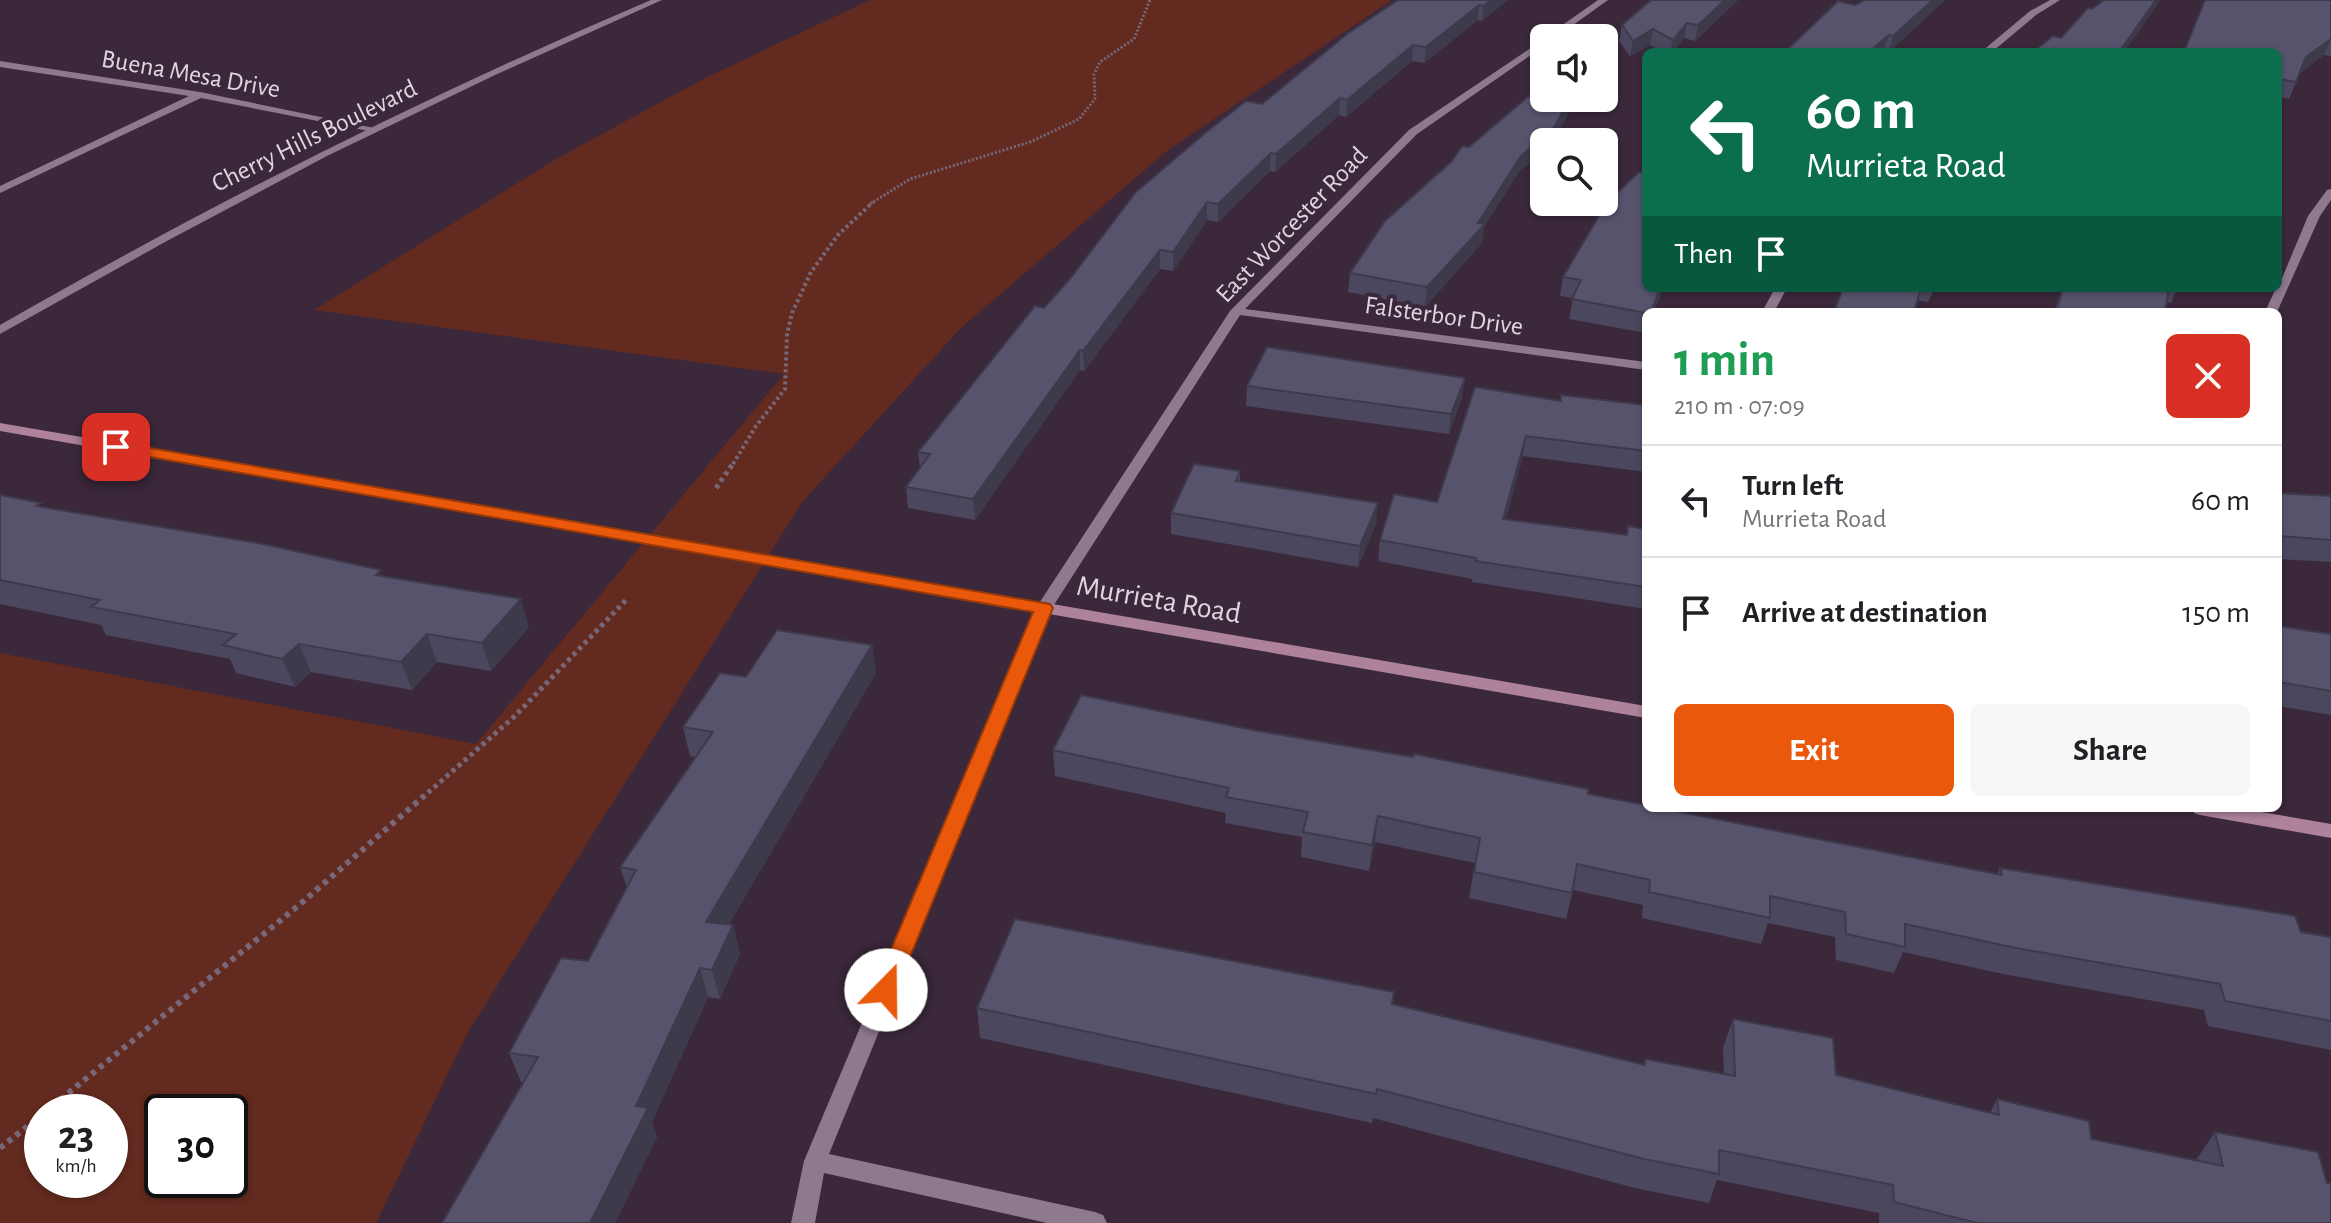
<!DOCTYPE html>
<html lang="en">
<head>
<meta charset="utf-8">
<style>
  body { margin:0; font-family:"Alegreya Sans",sans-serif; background:#f6f6f6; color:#202124; height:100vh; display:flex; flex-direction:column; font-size:30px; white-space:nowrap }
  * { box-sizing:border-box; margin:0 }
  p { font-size:26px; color:#757577 }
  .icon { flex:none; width:44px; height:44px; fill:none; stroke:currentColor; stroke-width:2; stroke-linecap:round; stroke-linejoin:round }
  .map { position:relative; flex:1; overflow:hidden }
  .drawer { position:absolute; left:1642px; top:308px; width:640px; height:504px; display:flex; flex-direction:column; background:#fff; border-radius:12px; box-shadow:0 2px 6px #0004 }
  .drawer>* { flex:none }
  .top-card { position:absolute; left:1642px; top:48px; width:640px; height:244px; border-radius:12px; box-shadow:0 2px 6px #0004; background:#0b6e4f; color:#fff; overflow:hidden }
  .tools { position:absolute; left:1530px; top:24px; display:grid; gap:16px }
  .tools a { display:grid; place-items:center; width:88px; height:88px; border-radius:12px; background:#fff; box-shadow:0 2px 6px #0004; font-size:40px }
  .speed { position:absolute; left:24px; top:1094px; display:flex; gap:16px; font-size:40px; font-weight:700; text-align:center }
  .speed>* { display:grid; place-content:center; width:104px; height:104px; border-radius:50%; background:#fff; box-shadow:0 2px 6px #0004; line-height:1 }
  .speed small { font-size:20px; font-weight:400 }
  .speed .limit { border:4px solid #111; border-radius:12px; background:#fff; color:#111 }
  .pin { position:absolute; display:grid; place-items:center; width:68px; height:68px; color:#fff; margin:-34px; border-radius:16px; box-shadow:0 4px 12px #0006 }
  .me { position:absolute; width:88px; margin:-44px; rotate:22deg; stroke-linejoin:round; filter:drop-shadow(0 0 6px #0008) }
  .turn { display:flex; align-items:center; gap:28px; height:168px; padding:0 32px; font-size:36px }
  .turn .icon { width:104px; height:104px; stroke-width:2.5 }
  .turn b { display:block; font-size:56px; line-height:68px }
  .then { display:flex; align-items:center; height:76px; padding:0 32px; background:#0003; gap:16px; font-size:30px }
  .round { display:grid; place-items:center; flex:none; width:84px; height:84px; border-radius:12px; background:#f6f6f6 }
  .headline { display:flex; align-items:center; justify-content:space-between; height:136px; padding:0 32px }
  h1 { font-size:48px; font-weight:700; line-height:60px; color:#1e9e55 }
  .button { display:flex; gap:16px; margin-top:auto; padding:16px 32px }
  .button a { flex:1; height:92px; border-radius:12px; background:#ea580c; color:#fff; font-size:32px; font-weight:700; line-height:92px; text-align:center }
  .button a+a { background:#f6f6f6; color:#202124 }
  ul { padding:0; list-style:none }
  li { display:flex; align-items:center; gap:24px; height:112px; padding:0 32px; border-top:2px solid #e0e0e0 }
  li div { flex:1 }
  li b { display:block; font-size:30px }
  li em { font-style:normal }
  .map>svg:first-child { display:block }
  .green { fill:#632a1f; fill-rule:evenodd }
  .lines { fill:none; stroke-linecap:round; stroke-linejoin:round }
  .path-far3 { stroke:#786778; stroke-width:3; stroke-dasharray:2 2; stroke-linecap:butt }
  .path-far2 { stroke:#786778; stroke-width:4; stroke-dasharray:3 3; stroke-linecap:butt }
  .path-far1 { stroke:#786778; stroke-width:5; stroke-dasharray:4 4; stroke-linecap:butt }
  .path { stroke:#786778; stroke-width:6; stroke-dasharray:5 5; stroke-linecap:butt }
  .minor { fill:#8f798f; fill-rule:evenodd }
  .tertiary { fill:#8f798f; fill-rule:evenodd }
  .secondary { fill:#ad829a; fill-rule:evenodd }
  .wall { fill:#4b475e }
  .shaded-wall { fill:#3d3a4c }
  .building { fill:#57536d; stroke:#3d3a4c; stroke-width:2 }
  .route { fill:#ea580c; stroke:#983908; stroke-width:2 }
  .labels { text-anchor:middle; stroke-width:8; stroke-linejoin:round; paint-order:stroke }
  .far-street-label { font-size:26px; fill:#e1d4e1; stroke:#3b283b }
  .street-label { font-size:30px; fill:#e1d4e1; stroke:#3b283b }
</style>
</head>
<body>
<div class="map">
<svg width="2331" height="1223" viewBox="0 0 2331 1223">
  <rect width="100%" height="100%" fill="#3b283b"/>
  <!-- green -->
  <path class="green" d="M870 0H1392L1168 150 961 328 803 501 468 1032 376 1223H0V653L476 744 784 374 314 310 556 159 703 79ZM42 1112H110V1180H42ZM162 1112H230V1180H162Z"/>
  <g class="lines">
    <!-- path-far3 -->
    <polyline class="path-far3" points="870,204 910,179 1030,142 1079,119 1095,99 1094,74 1100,62 1134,39 1150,0"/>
    <!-- path-far2 -->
    <polyline class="path-far2" points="733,464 756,426 785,389 787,335 792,313 811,272 838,235 873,202"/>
    <!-- path-far1 -->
    <g class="path-far1">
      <polyline points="716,488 734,462"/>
      <polyline points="422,798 515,716 626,600"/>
    </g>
    <!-- path -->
    <g class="path">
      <polyline points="45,1112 298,906 424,796"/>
      <polyline points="0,1148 42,1115"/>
    </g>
    <!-- minor -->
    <g class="minor">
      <polygon points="1598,0 1608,0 1555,38 1544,38"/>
      <polygon points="2050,0 2060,0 2036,15 1992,52 1981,52 2030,11"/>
      <polygon points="1544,39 1544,46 1417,134 1245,309 1646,362 1646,370 1240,315 1052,608 829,1154 1095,1212 1103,1215 1107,1223 1047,1223 824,1173 815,1223 791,1223 804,1161 1036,608 1230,311 1409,130"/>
      <polygon points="0,61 200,92 379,129 374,132 201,98 0,193 0,186 189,96 0,67"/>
      <polygon points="2331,189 2331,200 2320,216 2277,312 2265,312 2276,288 2278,288 2308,216 2327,190"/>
      <polygon points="1775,288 1787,288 1774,312 1762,312"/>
    </g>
    <!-- tertiary -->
    <path class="tertiary" d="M651 0H662L493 76 327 156 165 242 0 334V325C211 204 427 95 651 0Z"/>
    <!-- secondary -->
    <g class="secondary">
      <polygon points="0,423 1646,706 1646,718 0,431"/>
      <polygon points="2191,808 2238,808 2331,824 2331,838 2200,815 2194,813"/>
    </g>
  </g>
  <!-- wall -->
  <g class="wall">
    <polygon points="1398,0 1508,0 1482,21 1478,20 1424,63 1412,61 1346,117 1339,115 1275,172 1270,171 1218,222 1207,220 1173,271 1160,269 1084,371 1080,370 975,520 908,508 906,487 920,468 918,452 1044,308 1262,104"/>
    <polygon points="1738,0 1695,41 1684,38 1672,52 1663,52 1650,45 1630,56 1619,41 1622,25"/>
    <polygon points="1865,0 1945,0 1889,52 1885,51 1855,5"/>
    <polygon points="2331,0 2331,56 2324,55 2300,73 2289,99 2278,97 2278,52"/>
    <polygon points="1577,98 1553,142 1544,142 1518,173 1484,227 1482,243 1425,307 1348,292 1350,273 1469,147"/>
    <polygon points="1563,277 1646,288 1663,288 1654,312 1646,312 1646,333 1569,319 1573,298 1560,296"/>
    <polygon points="1843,288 1935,288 1928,302"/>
    <polygon points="2062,288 2177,288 2171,303 2167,302 2165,312 2054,312"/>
    <polygon points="1247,386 1462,398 1449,434 1246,406"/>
    <polygon points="1560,401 1646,405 1646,472 1523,456 1506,519 1626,535 1628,526 1646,529 1646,609 1472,582 1472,579 1378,561 1380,540 1437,502"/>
    <polygon points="1240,471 1240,482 1376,524 1358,567 1171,534 1171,513"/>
    <polygon points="2278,493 2331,496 2331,562 2278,559"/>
    <polygon points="0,495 43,508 384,577 529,627 491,671 437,662 412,690 311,672 295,687 236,673 230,659 106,635 101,625 0,604"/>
    <polygon points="2278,626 2331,634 2331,715 2278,706"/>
    <polygon points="872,645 876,673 729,924 733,925 740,954 720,999 708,997 652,1122 657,1137 615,1223 442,1223 523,1082 521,1082 509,1053 588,961 627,888 620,867 696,757 690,756 683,727 746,677"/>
    <polygon points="1253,730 1588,794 1997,874 2000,868 2331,937 2331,1050 2208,1026 2204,1010 2003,974 1903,952 1894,973 1836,960 1835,937 1768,923 1761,944 1642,918 1643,905 1573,890 1566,919 1469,898 1475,863 1375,842 1369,871 1301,857 1302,837 1225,823 1226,813 1055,776 1053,750"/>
    <polygon points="1392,1004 1643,1064 1645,1059 1724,1074 1723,1048 1733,1019 1836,1075 1990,1113 1997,1099 2091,1139 2196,1160 2215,1132 2331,1223 1879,1223 1879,1213 1717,1180 1709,1203 1635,1188 1373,1118 1372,1123 980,1038 977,1008"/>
  </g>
  <!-- shaded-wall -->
  <g class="shaded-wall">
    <polygon points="1490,0 1508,0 1482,21 1484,6"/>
    <polygon points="1725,0 1738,0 1695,41 1698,25"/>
    <polygon points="1933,0 1945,0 1889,52 1893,36"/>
    <polygon points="2156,0 2161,0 2124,52 2119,52"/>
    <polygon points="1479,5 1478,20 1424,63 1426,47"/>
    <polygon points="1687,23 1684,38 1672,52 1670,52 1673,40"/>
    <polygon points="1653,29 1650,45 1630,56 1633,41"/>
    <polygon points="1889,35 1883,52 1869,52"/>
    <polygon points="2331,39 2324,55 2299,73 2306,57"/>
    <polygon points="1413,45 1412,61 1346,117 1347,100"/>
    <polygon points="1340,98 1339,115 1275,172 1276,154"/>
    <polygon points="1570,98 1577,98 1553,142 1544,142 1544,150 1518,173 1484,227 1482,243 1425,307 1427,287 1478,223 1521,156"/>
    <polygon points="1271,153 1270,171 1218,222 1218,204"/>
    <polygon points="1207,202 1207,220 1173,271 1173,252"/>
    <polygon points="1160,250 1160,269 1084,371 1083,351"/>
    <polygon points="1660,288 1663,288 1654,312 1651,312"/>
    <polygon points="1080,350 1080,370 975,520 973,499"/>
    <polygon points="1465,378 1462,398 1449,434 1451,414"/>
    <polygon points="1526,436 1523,456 1500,540 1503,519"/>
    <polygon points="1378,503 1376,524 1358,567 1360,546"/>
    <polygon points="521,599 529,627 491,671 482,643"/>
    <polygon points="427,634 437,662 412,690 401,662"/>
    <polygon points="299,644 311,672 295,687 282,659"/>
    <polygon points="872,645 876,673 714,950 706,922"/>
    <polygon points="1378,816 1375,842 1369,871 1372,845"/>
    <polygon points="733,925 740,954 720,999 712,970"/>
    <polygon points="700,968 708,997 652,1122 657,1137 615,1223 590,1223 636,1106"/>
  </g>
  <!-- building -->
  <g class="building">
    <polygon points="1398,0 1490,0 1484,6 1479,5 1426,47 1413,45 1347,100 1340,98 1276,154 1271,153 1218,204 1207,202 1173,252 1160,250 1083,351 1080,350 973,499 906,487 930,454 918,452 1035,306 1044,308 1069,280 1136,192 1204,134 1246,101 1262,104 1347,34"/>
    <polygon points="1651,0 1725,0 1698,25 1687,23 1673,40 1653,29 1633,41 1622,25"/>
    <polygon points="1865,0 1933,0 1893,36 1889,35 1869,52 1785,52 1838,1 1855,5"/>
    <polygon points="2104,0 2156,0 2119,52 2033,52 2053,36 2061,38 2088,8 2092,9"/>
    <polygon points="2205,0 2331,0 2331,39 2306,57 2296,82 2280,79 2278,83 2278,52 2184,52"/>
    <polygon points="1544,83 1544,98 1570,98 1555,126 1521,156 1478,223 1485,224 1427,287 1350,273 1385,221 1452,161 1462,146 1469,147"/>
    <polygon points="1639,172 1646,173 1646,288 1660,288 1651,312 1646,312 1646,313 1572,299 1581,280 1563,277 1606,204"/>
    <polygon points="1843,288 1921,288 1914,312 1834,312"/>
    <polygon points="2063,288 2169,288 2165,312 2056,312"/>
    <polygon points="1267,347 1465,378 1451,414 1247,386"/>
    <polygon points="1475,387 1561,401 1561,395 1646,405 1646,451 1526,436 1503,519 1627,535 1628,526 1646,529 1646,587 1475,561 1476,558 1380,540 1394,494 1437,502"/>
    <polygon points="1194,464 1240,471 1236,481 1378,503 1360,546 1171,513"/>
    <polygon points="2278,493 2331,496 2331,540 2278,536"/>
    <polygon points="0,495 41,503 36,506 263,544 381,570 376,575 521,599 482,643 427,634 401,662 299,644 282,659 223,645 236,634 91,607 100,600 0,580"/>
    <polygon points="2278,626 2331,634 2331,691 2278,682"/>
    <polygon points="777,630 872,645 706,922 733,925 712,970 700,968 636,1106 648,1108 590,1223 442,1223 538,1057 509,1053 561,958 588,961 636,870 620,867 713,732 683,727 720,673 746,677"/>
    <polygon points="1081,695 1253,730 1413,757 1414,754 1588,789 1588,794 1646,805 1646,808 1660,808 2002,875 2000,868 2295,916 2301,932 2331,937 2331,1021 2225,1001 2220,984 2016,948 1905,924 1905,947 1846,934 1845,912 1770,896 1770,918 1649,892 1650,880 1577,864 1572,893 1474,872 1480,838 1378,816 1372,845 1303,832 1308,812 1226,797 1229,788 1053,750"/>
    <polygon points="1015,919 1394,992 1392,1004 1645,1065 1645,1059 1735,1076 1733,1019 1833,1038 1836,1075 1999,1115 1997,1099 2089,1121 2091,1139 2223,1166 2215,1132 2318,1152 2327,1183 2331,1183 2331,1223 1977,1223 1894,1202 1893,1185 1719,1150 1719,1174 1644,1159 1377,1089 1376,1094 977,1008"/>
  </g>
  <!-- route -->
  <polygon class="route" points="116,442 1050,604 1053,608 894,996 878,996 874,990 1033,612 110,450 108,447"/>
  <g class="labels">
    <!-- far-street labels -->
    <g class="far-street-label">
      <text transform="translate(191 73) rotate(10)" y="9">Buena Mesa Drive</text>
      <text transform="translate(314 135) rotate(-26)" y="9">Cherry Hills Boulevard</text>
      <text transform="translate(1291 224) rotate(-46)" y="9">East Worcester Road</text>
      <text transform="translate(1444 315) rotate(8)" y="9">Falsterbor Drive</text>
    </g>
    <!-- street labels -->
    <g class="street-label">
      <text transform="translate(1159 599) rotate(10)" y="10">Murrieta Road</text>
    </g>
  </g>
</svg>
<div class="tools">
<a><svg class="icon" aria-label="sound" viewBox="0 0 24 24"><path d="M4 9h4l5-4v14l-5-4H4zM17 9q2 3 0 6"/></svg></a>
<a><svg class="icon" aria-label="search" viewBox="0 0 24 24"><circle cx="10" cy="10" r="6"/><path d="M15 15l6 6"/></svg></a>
</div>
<div class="speed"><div>23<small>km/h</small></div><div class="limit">30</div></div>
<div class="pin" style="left:116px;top:447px;background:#d93025"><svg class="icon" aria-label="arrive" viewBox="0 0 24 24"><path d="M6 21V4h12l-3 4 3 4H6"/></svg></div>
<svg class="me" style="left:886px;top:990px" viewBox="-20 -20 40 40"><circle r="19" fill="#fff"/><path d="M0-13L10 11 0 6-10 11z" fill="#ea580c"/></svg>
<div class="top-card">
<div class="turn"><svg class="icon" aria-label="left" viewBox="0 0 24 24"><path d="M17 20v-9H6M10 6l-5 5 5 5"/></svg><div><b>60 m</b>Murrieta Road</div></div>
<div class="then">Then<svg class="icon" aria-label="arrive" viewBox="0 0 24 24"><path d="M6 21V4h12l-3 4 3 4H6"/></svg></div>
</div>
<section class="drawer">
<div class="headline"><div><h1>1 min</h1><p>210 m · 07:09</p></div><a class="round" style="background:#d93025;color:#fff"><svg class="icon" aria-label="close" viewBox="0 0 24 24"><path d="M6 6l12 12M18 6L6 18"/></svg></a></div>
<ul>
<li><svg class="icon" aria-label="left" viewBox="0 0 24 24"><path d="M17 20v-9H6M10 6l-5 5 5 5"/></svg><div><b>Turn left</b><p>Murrieta Road</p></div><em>60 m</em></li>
<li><svg class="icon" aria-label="arrive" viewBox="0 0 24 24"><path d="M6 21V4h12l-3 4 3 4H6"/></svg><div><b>Arrive at destination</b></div><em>150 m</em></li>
</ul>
<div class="button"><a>Exit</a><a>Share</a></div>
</section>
</div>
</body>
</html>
